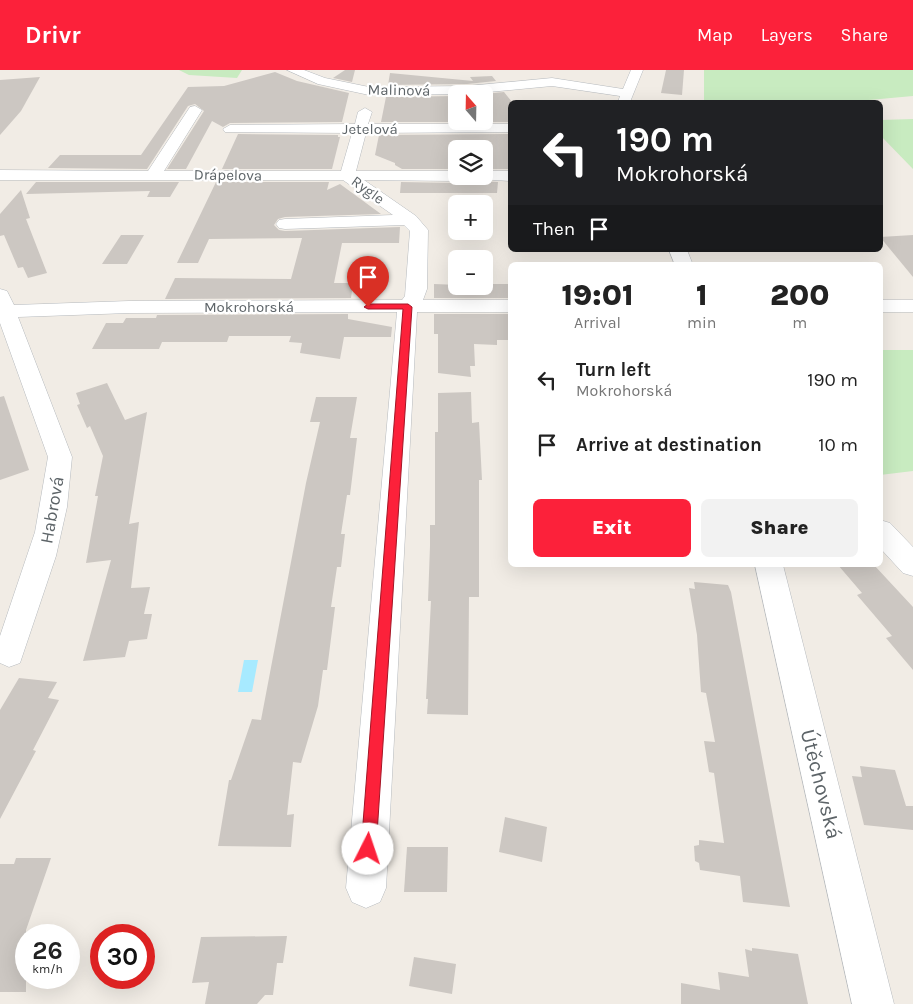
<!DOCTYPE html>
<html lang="en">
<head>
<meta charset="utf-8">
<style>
  body { margin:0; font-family:Karla,sans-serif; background:#f2f2f2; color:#222; height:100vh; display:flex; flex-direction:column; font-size:19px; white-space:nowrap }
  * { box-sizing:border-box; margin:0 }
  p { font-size:16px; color:#767676 }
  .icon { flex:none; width:28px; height:28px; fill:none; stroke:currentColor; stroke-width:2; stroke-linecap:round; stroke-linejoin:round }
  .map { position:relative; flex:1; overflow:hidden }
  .side { position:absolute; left:508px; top:192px; width:375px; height:305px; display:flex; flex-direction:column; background:#fff; border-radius:8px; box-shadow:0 5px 20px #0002 }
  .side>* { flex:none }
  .hud { position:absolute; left:508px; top:30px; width:375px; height:152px; border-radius:8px; box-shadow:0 5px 20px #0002; background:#202124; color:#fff; overflow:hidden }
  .needle { width:32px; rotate:340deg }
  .tools { position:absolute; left:448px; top:15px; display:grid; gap:10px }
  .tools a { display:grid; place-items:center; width:45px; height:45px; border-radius:8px; background:#fff; box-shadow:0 5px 20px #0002; font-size:25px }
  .speed { position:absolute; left:15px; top:854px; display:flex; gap:10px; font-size:25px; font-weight:700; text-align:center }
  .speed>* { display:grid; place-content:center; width:65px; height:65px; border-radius:50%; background:#fff; box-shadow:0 5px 20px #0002; line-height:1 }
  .speed small { font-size:12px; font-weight:400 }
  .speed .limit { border:8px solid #d22; background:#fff; color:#111 }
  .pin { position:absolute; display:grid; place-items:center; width:42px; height:42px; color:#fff; margin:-51px -21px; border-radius:50% 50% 50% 0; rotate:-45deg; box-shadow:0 0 5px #0007 }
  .pin .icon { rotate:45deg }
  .me { position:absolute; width:55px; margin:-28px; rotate:4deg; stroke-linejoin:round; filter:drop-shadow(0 0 4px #0008) }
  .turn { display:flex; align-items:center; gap:18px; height:105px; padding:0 25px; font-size:22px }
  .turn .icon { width:65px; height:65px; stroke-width:2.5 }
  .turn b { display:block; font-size:35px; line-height:42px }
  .then { display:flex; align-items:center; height:48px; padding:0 25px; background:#0003; gap:10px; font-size:19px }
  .eta { display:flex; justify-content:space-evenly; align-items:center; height:85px; text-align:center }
  .eta b { font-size:30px; font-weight:800; line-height:35px }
  .button { display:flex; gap:10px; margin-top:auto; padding:10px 25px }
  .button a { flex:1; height:58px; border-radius:8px; background:#fc213a; color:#fff; font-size:20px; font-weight:800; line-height:58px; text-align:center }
  .button a+a { background:#f2f2f2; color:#222 }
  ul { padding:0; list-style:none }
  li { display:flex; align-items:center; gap:15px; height:65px; padding:0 25px }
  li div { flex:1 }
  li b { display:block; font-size:19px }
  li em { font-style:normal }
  header { display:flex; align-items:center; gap:30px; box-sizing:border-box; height:70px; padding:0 25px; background:#fc213a; color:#fff }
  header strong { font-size:24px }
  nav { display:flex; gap:28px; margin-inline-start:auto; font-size:18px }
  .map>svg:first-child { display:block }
  .green { fill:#c8ebc0 }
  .water { fill:#a7eaff }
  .building { fill:#ccc7c2 }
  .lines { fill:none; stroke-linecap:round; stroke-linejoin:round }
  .minor-casing { stroke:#b6babe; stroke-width:1 }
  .minor { fill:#fff; fill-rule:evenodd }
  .route { fill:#fc213a; stroke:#a41526 }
  .labels { text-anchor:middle; stroke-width:4.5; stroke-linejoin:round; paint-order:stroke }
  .far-street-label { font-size:15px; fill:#5d6468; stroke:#fff }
  .street-label { font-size:18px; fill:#5d6468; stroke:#fff }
  .near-street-label { font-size:21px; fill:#5d6468; stroke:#fff }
</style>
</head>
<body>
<header>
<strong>Drivr</strong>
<nav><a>Map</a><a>Layers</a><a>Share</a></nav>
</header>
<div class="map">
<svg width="913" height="934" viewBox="0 0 913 934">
  <rect width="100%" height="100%" fill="#f1ece5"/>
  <!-- green -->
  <g class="green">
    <polygon points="179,0 242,0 237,8 189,5"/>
    <polygon points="704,0 913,0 913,26 869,30 704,31"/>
    <polygon points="913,49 913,99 880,65 880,50"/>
    <polygon points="880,280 913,280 913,401 880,405"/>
  </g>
  <!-- water -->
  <polygon class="water" points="244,590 258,590 252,622 238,622"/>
  <!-- building -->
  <g class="building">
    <polygon points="345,0 355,0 352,12 333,8"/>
    <polygon points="666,0 684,0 682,25 661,23"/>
    <polygon points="275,2 297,11 349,23 342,52 230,53 223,57 212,51 186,99 167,99 204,41 195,34 188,36 147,99 48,98 60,85 141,85 188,17 224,16"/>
    <polygon points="390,3 473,11 470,7 492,6 496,11 467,14 388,15"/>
    <polygon points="40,7 21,41 0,65 0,10"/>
    <polygon points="504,22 512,32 510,32 510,52 381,52 386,27 456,26 456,51 484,51 484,24"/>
    <polygon points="238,64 338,65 338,67 340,67 332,99 222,99"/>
    <polygon points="510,64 510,99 484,99 484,79 456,79 456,99 402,99 395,95 395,93 375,85 379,65"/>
    <polygon points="466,106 474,106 478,111 498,112 497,123 400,123 401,112 456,113"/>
    <polygon points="36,112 179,112 170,127 147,127 150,121 26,124"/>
    <polygon points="216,112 329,112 327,120 340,114 381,144 285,147 278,149 274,155 279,160 285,161 400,157 399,173 342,173 334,213 353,213 351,228 165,229 175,208 291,209 302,168 209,169 198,193 177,193"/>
    <polygon points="21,120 30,148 26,149 47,203 28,208 23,197 18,198 4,165 0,166 0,144"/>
    <polygon points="121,165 144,165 127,194 102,194"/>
    <polygon points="913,165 913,207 880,167"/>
    <polygon points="434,214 484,216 484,214 510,214 510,228 434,228"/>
    <polygon points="348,244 348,249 392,257 391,267 344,267 340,289 300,283 302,273 289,272 291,266 229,266 227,272 162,272 159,279 92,279 106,253 123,253 126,248 156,248 157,245"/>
    <polygon points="434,244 510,244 510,270 497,270 497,275 474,274 475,296 470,296 471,307 438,303 438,264 434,264"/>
    <polygon points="107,313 125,350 147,342 129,454 139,452 131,518 150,517 144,544 152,544 147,569 129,571 125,587 83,591 111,490 86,493 98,426 95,426 103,386 90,356 87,358 77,335 80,334 76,323"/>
    <polygon points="471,322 472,353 479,352 482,410 479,410 479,527 469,527 468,645 427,644 428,629 426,629 431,531 428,531 430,476 430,455 435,455 435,362 438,362 438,323"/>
    <polygon points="4,326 29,400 0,410 0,327"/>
    <polygon points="316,327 357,327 350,368 357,368 350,425 347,425 341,464 345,464 341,497 337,497 331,537 335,537 327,600 323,600 318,636 301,693 293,692 287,745 294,744 291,777 218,776 229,710 231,710 252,649 261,650 306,413 320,352 310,352"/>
    <polygon points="838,495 874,495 913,537 913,600 886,568 892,566 857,525 862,523"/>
    <polygon points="694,512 728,515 731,522 790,837 743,832 740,806 700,800 699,793 695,791 694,776 699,775 699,770 724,773 714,703 709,702 704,671 715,672 706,623 701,622 697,565 689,518 695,519"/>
    <polygon points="19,608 57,612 48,628 59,630 33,680 36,681 0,749 0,640"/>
    <polygon points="860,696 895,700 906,736 913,736 913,760 864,755 852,706 862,707"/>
    <polygon points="505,747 547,757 542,792 499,782"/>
    <polygon points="407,777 448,777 447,822 404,822"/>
    <polygon points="16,788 51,788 26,860 26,922 0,922 0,794 14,794"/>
    <polygon points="287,866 283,893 277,893 273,925 265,925 257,934 205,934 209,912 192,913 201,867"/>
    <polygon points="752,878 798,884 808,934 681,934 681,913 720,920 718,902 749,907 745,879 752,881"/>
    <polygon points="414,887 456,894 452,924 409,916"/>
  </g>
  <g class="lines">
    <defs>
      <g id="minor">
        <polygon points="287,0 304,0 325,8 369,17 467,16 552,8 623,19 631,0 643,0 630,32 618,32 620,26 552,16 468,24 369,25 318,14"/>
        <polygon points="195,36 202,40 164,101 341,101 352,63 225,62 223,59 230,55 355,54 358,42 365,38 372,42 368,54 510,54 510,62 366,63 356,101 456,101 456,106 464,106 456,111 364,110 416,146 428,160 427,219 423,230 510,230 510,242 417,242 386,818 380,832 366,838 352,832 346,818 397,242 129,243 18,247 72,387 67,437 56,486 20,593 9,597 0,593 0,566 35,462 48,387 0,253 0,219 7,221 14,235 129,231 402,230 405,226 410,161 404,155 285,159 279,158 276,154 279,150 285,149 393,145 343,110 0,110 0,100 148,101 190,37"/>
        <polygon points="484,101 510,101 510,111 478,109 476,106 484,106"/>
        <polygon points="669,180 687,180 693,195 675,195"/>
        <rect x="880" y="230" width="33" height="12"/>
        <polygon points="880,450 890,453 913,477 913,506 903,503 880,478"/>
        <polygon points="755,495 783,495 894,934 852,934"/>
      </g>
    </defs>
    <!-- minor casing -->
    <use href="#minor" class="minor-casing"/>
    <!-- minor -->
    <use href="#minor" class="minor"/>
  </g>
  <!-- route -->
  <polygon class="route" points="408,234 412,237 376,779 374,785 368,787 363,785 361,779 403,239 368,239 364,237 368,234"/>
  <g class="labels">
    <!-- far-street labels -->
    <g class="far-street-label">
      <text transform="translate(399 20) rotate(1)" y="5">Malinová</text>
      <text x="370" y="64">Jetelová</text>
      <text transform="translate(228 105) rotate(1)" y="5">Drápelova</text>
      <text transform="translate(368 120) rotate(36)" y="5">Rygle</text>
      <text x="249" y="242">Mokrohorská</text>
    </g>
    <!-- street labels -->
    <g class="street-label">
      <text transform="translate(52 440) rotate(-80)" y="6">Habrová</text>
    </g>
    <!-- near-street labels -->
    <g class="near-street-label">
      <text transform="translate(821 714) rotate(76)" y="7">Útěchovská</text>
    </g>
  </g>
</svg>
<div class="tools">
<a><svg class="needle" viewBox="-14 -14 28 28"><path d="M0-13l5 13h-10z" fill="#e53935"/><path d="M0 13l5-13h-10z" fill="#767676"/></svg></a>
<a><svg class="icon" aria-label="layers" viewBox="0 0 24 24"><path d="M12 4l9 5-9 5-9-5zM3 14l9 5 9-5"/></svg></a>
<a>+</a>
<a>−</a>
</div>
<div class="speed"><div>26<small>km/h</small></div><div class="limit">30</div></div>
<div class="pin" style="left:368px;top:237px;background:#d93025"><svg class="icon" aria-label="arrive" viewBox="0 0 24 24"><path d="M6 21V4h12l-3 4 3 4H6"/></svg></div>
<svg class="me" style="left:368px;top:779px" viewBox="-20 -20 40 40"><circle r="19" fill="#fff"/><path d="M0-13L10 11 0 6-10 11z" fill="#fc213a"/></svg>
<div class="hud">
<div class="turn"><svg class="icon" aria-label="left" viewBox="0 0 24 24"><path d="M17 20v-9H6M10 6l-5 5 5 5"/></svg><div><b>190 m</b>Mokrohorská</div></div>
<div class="then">Then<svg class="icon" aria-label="arrive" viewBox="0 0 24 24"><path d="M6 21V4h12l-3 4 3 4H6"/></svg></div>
</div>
<section class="side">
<div class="eta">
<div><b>19:01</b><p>Arrival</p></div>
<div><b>1</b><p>min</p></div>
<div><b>200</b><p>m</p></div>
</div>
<ul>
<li><svg class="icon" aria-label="left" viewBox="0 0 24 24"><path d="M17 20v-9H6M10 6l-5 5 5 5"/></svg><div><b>Turn left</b><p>Mokrohorská</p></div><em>190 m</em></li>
<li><svg class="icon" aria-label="arrive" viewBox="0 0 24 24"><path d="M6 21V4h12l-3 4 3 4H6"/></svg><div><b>Arrive at destination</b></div><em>10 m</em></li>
</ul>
<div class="button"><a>Exit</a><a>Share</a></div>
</section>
</div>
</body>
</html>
